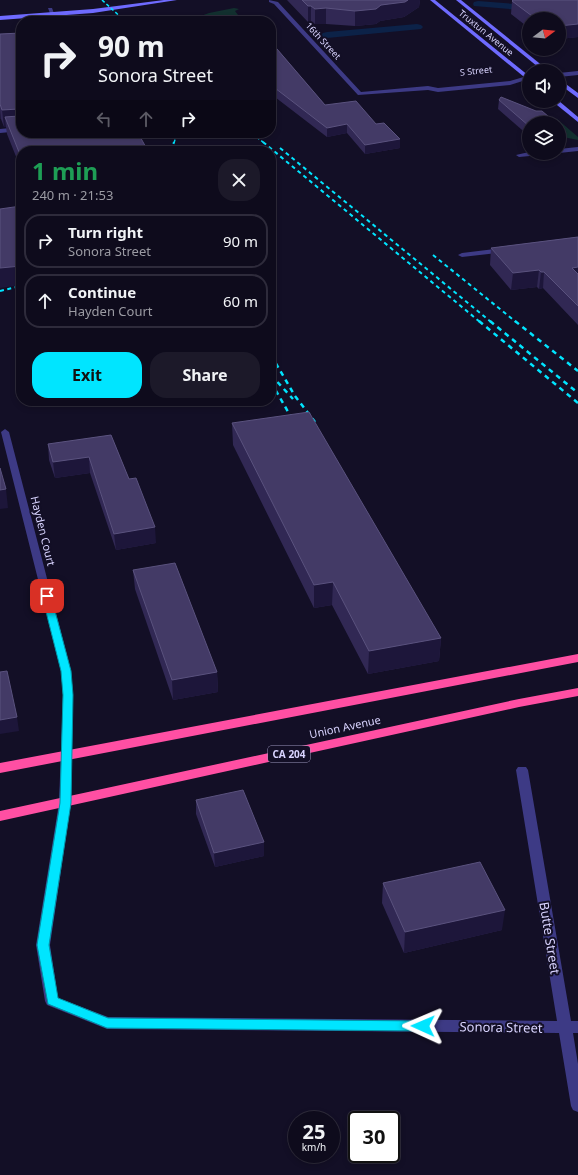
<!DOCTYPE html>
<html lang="en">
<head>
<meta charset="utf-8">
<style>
  body { margin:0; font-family:"Noto Sans",sans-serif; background:#1c1929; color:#f1f3f6; height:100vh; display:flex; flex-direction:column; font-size:15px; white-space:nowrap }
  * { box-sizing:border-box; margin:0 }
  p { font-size:13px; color:#9b9ba3 }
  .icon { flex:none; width:22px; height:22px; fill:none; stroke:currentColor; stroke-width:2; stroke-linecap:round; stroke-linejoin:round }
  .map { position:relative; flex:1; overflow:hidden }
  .side { position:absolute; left:16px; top:146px; width:260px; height:260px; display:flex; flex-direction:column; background:#0e0b1c; border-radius:16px; box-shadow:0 2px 6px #0003,0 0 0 1px #2e2b3b }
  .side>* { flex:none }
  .guide { position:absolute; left:16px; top:16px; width:260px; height:122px; border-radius:16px; box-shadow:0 2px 6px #0003,0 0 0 1px #2e2b3b; background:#0e0b1c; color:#f1f3f6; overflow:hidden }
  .needle { width:26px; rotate:74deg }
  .buttons { position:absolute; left:522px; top:12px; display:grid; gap:8px }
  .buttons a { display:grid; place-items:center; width:44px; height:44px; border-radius:50%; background:#0e0b1c; box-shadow:0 2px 6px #0003,0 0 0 1px #2e2b3b; font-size:20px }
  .speed { position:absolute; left:288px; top:1111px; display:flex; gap:8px; font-size:20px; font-weight:700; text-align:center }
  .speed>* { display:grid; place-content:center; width:52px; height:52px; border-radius:50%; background:#0e0b1c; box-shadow:0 2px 6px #0003,0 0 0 1px #2e2b3b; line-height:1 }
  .speed small { font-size:10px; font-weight:400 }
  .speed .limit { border:2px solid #111; border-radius:6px; background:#fff; color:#111 }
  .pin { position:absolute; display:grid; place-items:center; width:34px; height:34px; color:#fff; margin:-17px; border-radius:8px; box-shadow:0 2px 6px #0006 }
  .me { position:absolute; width:44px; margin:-22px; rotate:271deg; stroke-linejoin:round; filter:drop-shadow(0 0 3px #0008) }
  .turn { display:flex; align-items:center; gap:14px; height:84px; padding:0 16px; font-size:18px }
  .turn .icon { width:52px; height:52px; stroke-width:2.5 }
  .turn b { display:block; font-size:28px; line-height:34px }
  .lanes { display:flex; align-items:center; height:38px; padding:0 16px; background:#0003; justify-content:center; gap:20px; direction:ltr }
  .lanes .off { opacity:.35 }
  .round { display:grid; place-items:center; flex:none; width:42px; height:42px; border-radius:16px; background:#1c1929 }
  .overview { display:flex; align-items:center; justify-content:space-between; height:68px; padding:0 16px }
  h1 { font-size:24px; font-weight:700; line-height:30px; color:#1e9e55 }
  .cta { display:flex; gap:8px; margin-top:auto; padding:8px 16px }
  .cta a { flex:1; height:46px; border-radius:16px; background:#00e5ff; color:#111; font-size:16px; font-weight:700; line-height:46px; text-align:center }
  .cta a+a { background:#1c1929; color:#f1f3f6 }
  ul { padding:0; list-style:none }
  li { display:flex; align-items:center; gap:12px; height:54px; margin:0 8px 6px; padding:0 8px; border:2px solid #2e2b3b; border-radius:16px }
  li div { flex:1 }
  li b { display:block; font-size:15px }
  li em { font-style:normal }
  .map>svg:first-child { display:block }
  .green { fill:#12302f }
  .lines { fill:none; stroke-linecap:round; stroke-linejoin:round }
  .canal { fill:#0c2248; fill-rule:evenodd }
  .street { fill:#3d3a85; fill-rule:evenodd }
  .secondary { fill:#6f6bff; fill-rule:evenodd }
  .highway { fill:#ff4fa3; fill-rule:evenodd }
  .rail-far2 { stroke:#00e5ff; stroke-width:1.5; stroke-dasharray:3.5 2.5; stroke-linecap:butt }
  .rail-far1 { stroke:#00e5ff; stroke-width:2; stroke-dasharray:4 3.5; stroke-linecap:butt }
  .rail { stroke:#00e5ff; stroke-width:2.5; stroke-dasharray:5 4.5; stroke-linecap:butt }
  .wall { fill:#312854 }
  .shaded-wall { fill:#1d163a }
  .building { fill:#433a66; stroke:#5a527e }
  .route { fill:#00e5ff; stroke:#0095a6 }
  .labels { text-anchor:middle; stroke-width:4; stroke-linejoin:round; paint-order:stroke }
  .far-street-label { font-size:9px; fill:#d9d4ff; stroke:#130f26 }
  .shield { fill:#130f26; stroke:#9e99be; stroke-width:1 }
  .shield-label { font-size:10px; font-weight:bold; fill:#d9d4ff }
  .street-label { font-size:11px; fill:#d9d4ff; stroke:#130f26 }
  .near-street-label { font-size:13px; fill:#d9d4ff; stroke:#130f26 }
</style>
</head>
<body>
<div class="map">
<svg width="578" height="1175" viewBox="0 0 578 1175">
  <rect width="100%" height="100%" fill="#130f26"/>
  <!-- green -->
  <g class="green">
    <polygon points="234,8 239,9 235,11 238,15 226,16 230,21 180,21 178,20 193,19 209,13"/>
    <polygon points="557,119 578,137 578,140 563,137 559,133 559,123 548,123 545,120"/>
  </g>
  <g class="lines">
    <!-- canal -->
    <g class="canal">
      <polygon points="478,1 578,9 578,15 474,6 473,4 474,2"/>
      <polygon points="417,24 421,25 423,27 421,29 327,38 323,37 321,35 323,33 327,32"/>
    </g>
    <!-- street -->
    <g class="street">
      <polygon points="269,0 278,2 361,92 428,86 438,88 510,81 527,76 529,77 529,79 510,85 438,92 428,90 358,95 274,4 269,2"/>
      <polygon points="48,8 52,8 55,16 51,16"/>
      <polygon points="578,71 578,75 559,77 559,73"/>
      <polygon points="21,127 21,131 0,133 0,129"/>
      <polygon points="578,147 578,151 559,153 559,149"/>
      <polygon points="529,152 529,153 544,153 541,155 519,157 516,155"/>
      <polygon points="503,248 507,250 506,252 462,257 458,255 462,253"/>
      <polygon points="5,429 9,432 71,671 73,695 71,803 50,945 58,998 108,1017 557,1021 516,770 518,767 526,767 528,770 571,1021 578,1021 578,1033 573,1033 578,1064 578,1112 573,1110 571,1106 559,1033 107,1029 47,1005 45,1001 36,945 59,803 63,695 61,671 1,432"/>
    </g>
    <!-- secondary -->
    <g class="secondary">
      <polygon points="164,0 177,0 93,13 0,20 0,16 93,9"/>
      <polygon points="430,0 435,0 529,76 529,81"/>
      <polygon points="456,0 461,0 549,71 543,71"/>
      <polygon points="559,79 578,93 578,98 559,84"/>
      <polygon points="552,101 559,101 578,117 578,122"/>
    </g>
    <!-- highway -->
    <g class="highway">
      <polygon points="578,654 578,662 0,773 0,763"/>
      <polygon points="578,688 578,696 519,707 0,821 0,811 519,699"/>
    </g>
    <!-- rail-far2 -->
    <g class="rail-far2">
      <polyline points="102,0 125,21"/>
      <polyline points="252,133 264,143"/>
      <polyline points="174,143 177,133"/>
    </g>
    <!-- rail-far1 -->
    <g class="rail-far1">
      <polyline points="263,142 480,322"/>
      <polyline points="280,148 491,322"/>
      <polyline points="171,151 174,142"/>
      <polyline points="433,255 516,322"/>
      <polyline points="0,291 21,286"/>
    </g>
    <!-- rail -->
    <g class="rail">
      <polyline points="479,321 578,403"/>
      <polyline points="490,321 578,393"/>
      <polyline points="515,321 578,371"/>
      <polyline points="271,355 295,396 315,422"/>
      <polyline points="271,375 293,399"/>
      <polyline points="271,382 295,424"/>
    </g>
  </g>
  <!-- wall -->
  <g class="wall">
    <polygon points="287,0 420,0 419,7 404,17 380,21 376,24 355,26 326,24 315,24 311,21 308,22"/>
    <polygon points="513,0 578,0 578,37 559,39 559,19 529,19 529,28 511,14 512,1"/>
    <polygon points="21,33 21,169 7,134 6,127 4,127 1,119 0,119 0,34"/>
    <polygon points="271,42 325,105 376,124 400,148 365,154 347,133 327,137 271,94"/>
    <polygon points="499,100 529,123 529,136 498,109"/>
    <polygon points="578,237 578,325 543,288 539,289 537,287 511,290 490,265 491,248"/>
    <polygon points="232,423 441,638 439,661 368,674 332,605 314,608 233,445"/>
    <polygon points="111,435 129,479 156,543 116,550 90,473 55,478 49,460 48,444"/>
    <polygon points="133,570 217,672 218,692 173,700 135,589"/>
    <polygon points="196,800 264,856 215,867 196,814"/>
    <polygon points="383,883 502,930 404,953 382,903"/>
  </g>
  <!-- shaded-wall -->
  <g class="shaded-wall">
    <polygon points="408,0 420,0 419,7 404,17 380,21 376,24 355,26 355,11"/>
    <polygon points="308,6 311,6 311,21 308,22"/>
    <polygon points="326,8 326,24 315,24 315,9"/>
    <polygon points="578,24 578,37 559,39 559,26"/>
    <polygon points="0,109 1,119 0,119"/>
    <polygon points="19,109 21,126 5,117 6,127 4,127 2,110"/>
    <polygon points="347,124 347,133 327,137 327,128"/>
    <polygon points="400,139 400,148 365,154 365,145"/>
    <polygon points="21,266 21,285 0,288 0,268"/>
    <polygon points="578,267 578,284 572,268"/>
    <polygon points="539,270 537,287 511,290 513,273"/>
    <polygon points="541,272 544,272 543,288 539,289"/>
    <polygon points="89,457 90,473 55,478 53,462"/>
    <polygon points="6,489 8,508 0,509 0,490"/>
    <polygon points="155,527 156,543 116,550 114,534"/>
    <polygon points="333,582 332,605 314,608 314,585"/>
    <polygon points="441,638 439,661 368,674 369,651"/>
    <polygon points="217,672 218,692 173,700 172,680"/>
    <polygon points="17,717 19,731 0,734 0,720"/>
    <polygon points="264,842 264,856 215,867 214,853"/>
    <polygon points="505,910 502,930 404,953 405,932"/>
  </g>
  <!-- building -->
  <g class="building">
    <polygon points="302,0 408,0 405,2 381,5 376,9 355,11 326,8 315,9 311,6 308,6"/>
    <polygon points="513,0 578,0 578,24 559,26 559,19 536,19 512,1"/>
    <polygon points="21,33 21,133 138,133 148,151 21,151 21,157 5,117 19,116 21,110 19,109 2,110 0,104 0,34"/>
    <polygon points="271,42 325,105 356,101 376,124 384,123 400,139 365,145 347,124 327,128 271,85"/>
    <polygon points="501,97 536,111 542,111 556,123 529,123 529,126 499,100"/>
    <polygon points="21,206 21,266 0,268 0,209"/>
    <polygon points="578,237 578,267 572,268 578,274 578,306 544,272 541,272 539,270 513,273 491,248"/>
    <polygon points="309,412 441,638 369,651 333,582 314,585 232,423"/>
    <polygon points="111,435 129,479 136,478 155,527 114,534 89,457 53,462 48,444"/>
    <polygon points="0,468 6,489 0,490"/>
    <polygon points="175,563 217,672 172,680 133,570"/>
    <polygon points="7,671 17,717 0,720 0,672"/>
    <polygon points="243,790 264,842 214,853 196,800"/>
    <polygon points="480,862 505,910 405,932 383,883"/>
  </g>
  <!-- route -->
  <polygon class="route" points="47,593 51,596 71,671 73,695 71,803 49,945 58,998 108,1018 423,1021 427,1022 429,1026 427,1030 423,1031 107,1028 48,1004 37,945 60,803 63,695 61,671 42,596"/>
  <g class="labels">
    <!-- far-street labels -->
    <g class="far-street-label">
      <text transform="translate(486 33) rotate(39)" y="3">Truxtun Avenue</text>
      <text transform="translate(323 41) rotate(47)" y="3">16th Street</text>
      <text transform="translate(476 71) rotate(-6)" y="3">S Street</text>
    </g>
    <!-- shield labels -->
    <rect class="shield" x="268" y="746" width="42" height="16" rx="3"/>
    <g class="shield-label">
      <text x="289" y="758">CA 204</text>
    </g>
    <!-- street labels -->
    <g class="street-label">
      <text transform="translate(43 531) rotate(76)" y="4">Hayden Court</text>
      <text transform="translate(345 727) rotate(-12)" y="4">Union Avenue</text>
    </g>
    <!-- near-street labels -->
    <g class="near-street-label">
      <text transform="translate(550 938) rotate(81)" y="5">Butte Street</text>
      <text transform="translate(501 1027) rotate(1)" y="5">Sonora Street</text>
    </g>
  </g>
</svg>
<div class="buttons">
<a><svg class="needle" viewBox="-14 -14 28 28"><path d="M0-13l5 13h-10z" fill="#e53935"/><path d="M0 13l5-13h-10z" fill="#9b9ba3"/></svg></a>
<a><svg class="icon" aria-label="sound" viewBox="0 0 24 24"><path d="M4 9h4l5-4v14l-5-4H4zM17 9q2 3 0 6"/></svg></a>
<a><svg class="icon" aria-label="layers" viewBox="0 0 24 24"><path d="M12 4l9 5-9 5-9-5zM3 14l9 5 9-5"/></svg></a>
</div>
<div class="speed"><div>25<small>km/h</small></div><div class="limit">30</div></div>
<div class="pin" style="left:47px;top:596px;background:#d93025"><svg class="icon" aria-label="arrive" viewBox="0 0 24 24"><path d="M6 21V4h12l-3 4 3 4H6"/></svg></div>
<svg class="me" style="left:423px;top:1026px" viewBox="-20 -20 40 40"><path d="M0-17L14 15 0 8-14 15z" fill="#00e5ff" stroke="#fff" stroke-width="4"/></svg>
<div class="guide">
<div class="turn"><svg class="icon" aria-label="right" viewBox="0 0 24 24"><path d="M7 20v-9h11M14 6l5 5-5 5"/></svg><div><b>90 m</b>Sonora Street</div></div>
<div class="lanes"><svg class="icon off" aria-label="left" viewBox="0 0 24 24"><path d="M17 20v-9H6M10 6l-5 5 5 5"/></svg><svg class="icon off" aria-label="ahead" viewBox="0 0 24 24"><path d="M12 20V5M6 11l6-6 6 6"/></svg><svg class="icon" aria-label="right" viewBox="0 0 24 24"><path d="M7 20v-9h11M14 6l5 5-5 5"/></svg></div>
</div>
<section class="side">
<div class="overview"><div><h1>1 min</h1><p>240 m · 21:53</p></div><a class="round"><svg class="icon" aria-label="close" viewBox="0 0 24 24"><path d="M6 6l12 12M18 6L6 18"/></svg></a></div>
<ul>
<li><svg class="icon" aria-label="right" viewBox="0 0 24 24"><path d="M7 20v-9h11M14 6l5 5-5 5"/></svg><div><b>Turn right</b><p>Sonora Street</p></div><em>90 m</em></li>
<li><svg class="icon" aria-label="ahead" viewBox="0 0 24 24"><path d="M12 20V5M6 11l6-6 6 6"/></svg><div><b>Continue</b><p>Hayden Court</p></div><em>60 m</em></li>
</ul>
<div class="cta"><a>Exit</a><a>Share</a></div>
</section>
</div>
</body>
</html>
